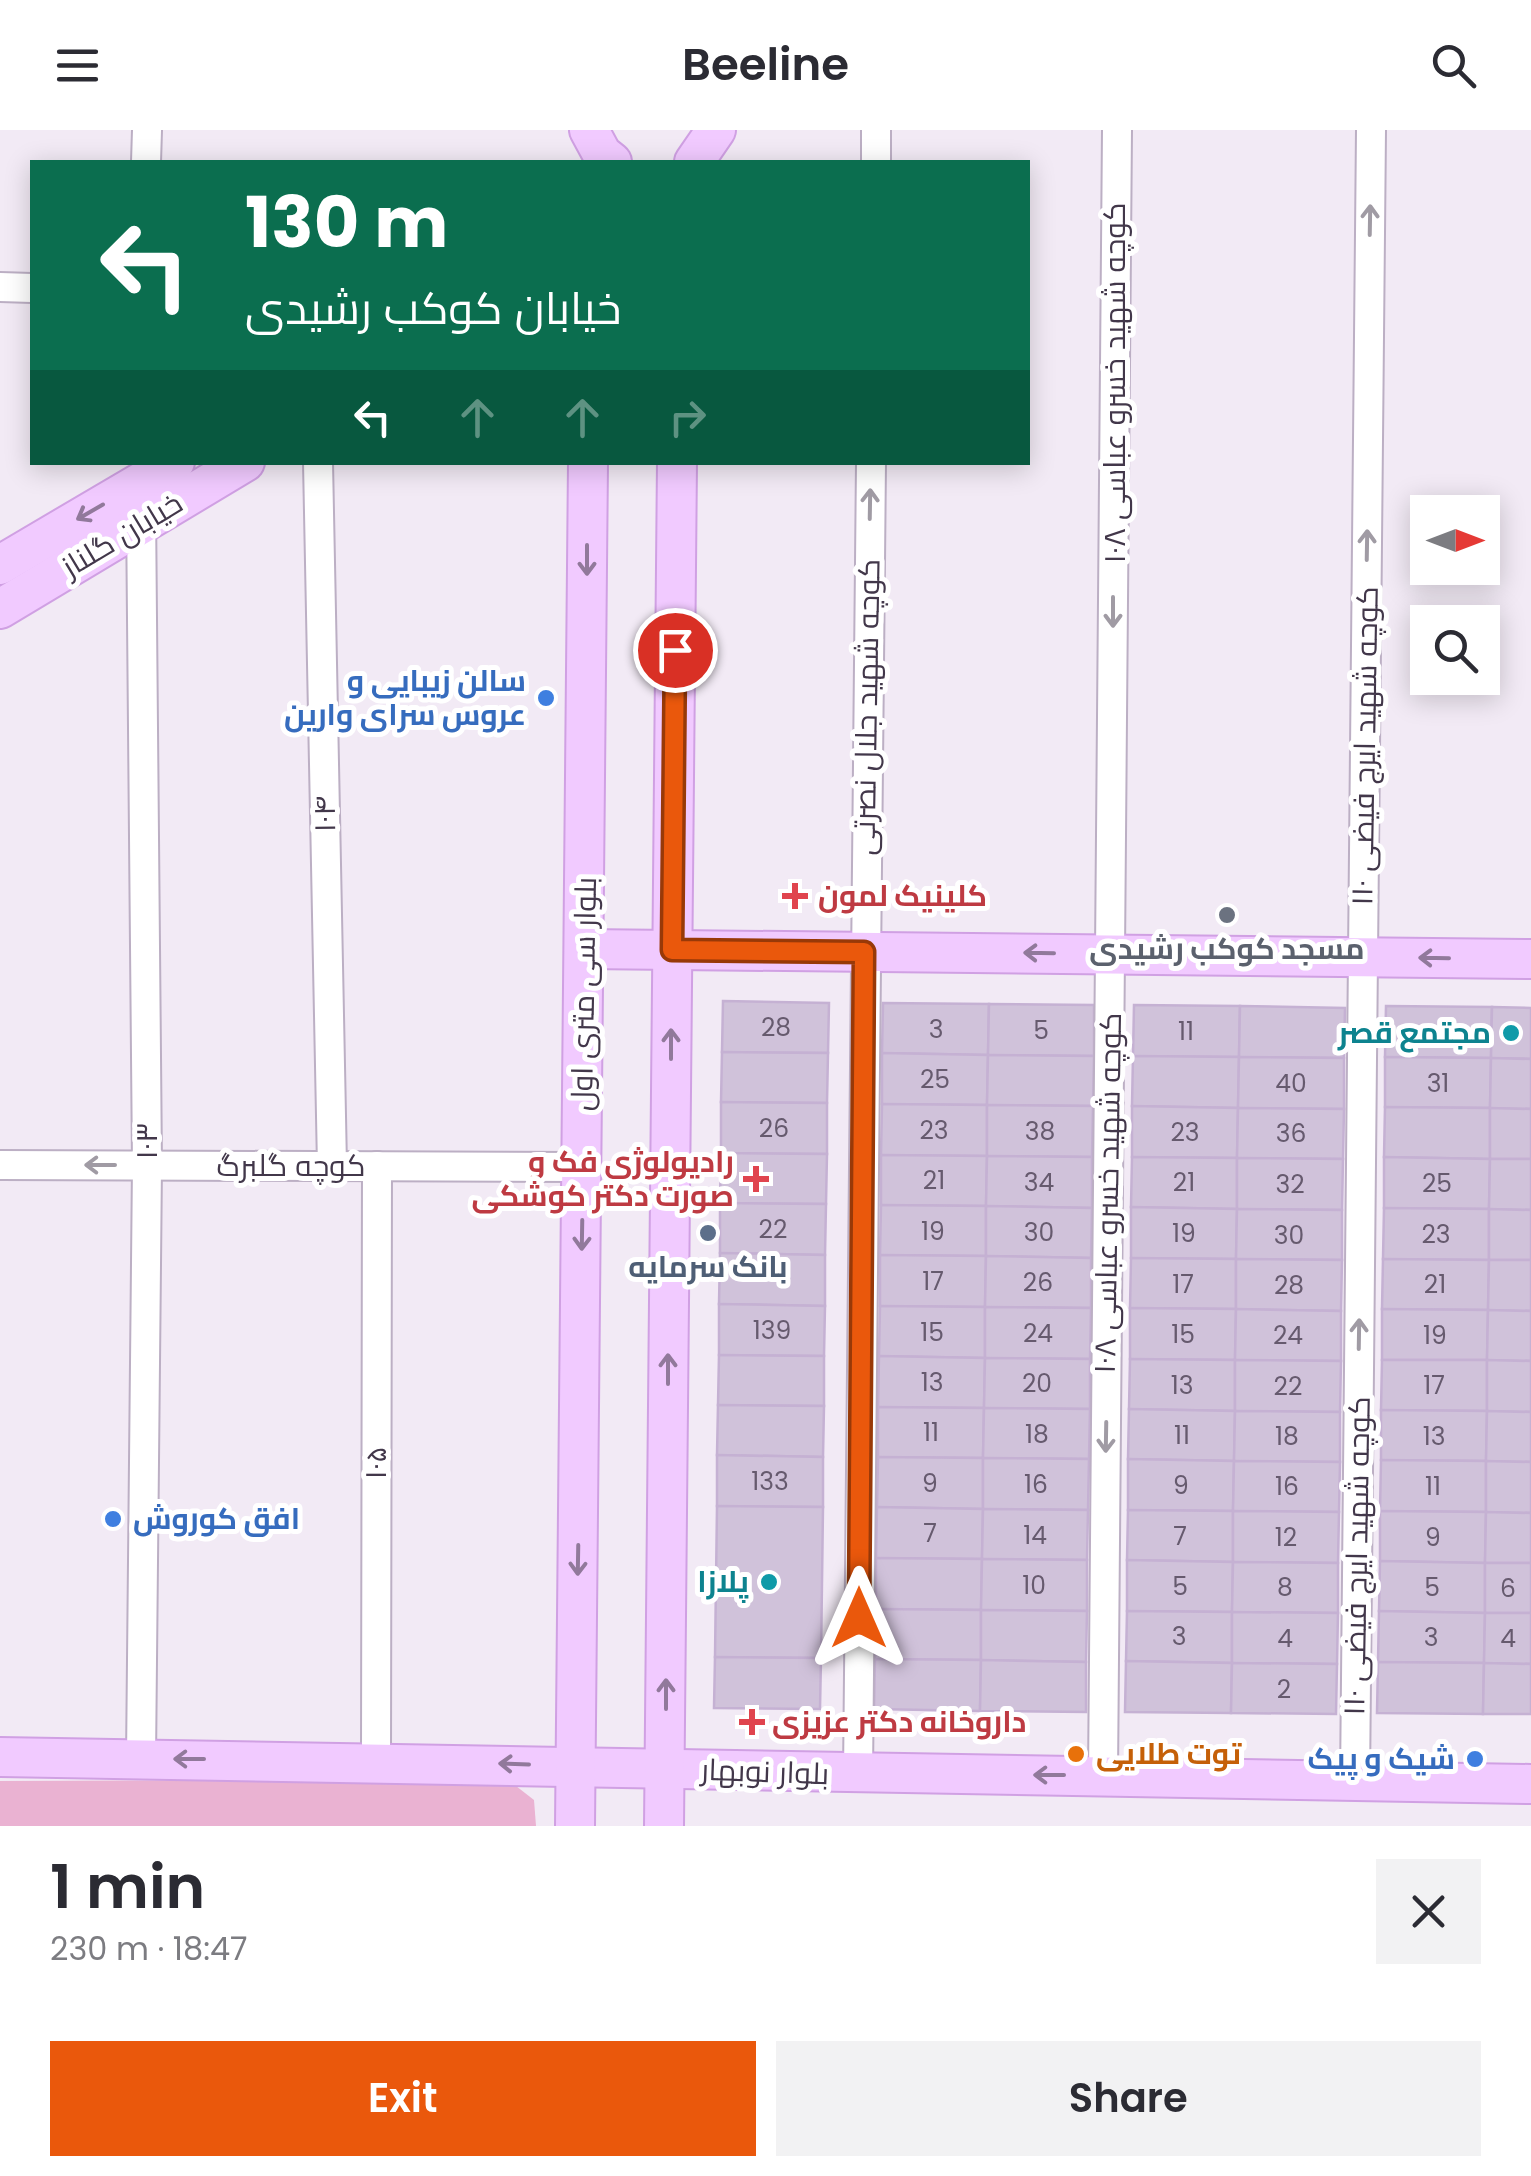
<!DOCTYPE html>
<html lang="en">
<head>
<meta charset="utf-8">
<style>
  body { margin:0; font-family:Poppins,Cairo,sans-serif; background:#f2f2f3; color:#2b2b33; height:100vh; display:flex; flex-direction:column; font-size:38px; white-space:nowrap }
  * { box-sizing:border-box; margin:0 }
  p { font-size:32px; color:#7c7c81 }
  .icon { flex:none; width:55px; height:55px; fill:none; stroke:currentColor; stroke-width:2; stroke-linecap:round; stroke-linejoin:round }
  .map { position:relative; height:1696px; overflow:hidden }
  .panel { display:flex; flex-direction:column; background:#fff; flex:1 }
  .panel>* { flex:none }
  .hud { position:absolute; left:30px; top:30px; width:1000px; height:305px; border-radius:0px; box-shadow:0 5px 25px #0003; background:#0b6e4f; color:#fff; overflow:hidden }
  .needle { width:65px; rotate:90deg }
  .controls { position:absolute; left:1410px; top:365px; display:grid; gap:20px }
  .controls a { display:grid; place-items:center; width:90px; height:90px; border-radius:0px; background:#fff; box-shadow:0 5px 25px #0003; font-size:50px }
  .pin { position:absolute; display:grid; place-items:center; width:85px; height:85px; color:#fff; margin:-42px; border:5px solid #fff; border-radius:50%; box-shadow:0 2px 10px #0007 }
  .me { position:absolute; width:110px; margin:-55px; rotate:0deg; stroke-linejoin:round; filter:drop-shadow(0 0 8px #0008) }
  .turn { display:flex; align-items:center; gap:35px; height:210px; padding:0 50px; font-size:45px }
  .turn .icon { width:130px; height:130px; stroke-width:2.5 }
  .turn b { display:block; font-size:70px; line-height:85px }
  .lanes { display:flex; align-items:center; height:95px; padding:0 50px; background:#0003; justify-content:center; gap:50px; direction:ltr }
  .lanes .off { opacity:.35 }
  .round { display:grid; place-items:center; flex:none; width:105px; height:105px; border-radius:0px; background:#f2f2f3 }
  .summary { display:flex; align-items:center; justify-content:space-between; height:170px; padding:0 50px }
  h1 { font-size:60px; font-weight:600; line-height:75px }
  .button { display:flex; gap:20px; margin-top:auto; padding:20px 50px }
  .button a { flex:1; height:115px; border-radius:0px; background:#ea580c; color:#fff; font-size:40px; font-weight:600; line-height:115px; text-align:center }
  .button a+a { background:#f2f2f3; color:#2b2b33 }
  header { display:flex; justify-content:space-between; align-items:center; height:130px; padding:0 50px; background:#fff; font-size:45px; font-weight:600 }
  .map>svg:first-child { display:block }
  .green { fill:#eab2d2 }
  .building { fill:#d0c2da; stroke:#c5b1d3; stroke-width:2.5 }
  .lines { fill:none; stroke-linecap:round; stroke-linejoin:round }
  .street-casing { stroke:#bcafc4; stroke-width:32 }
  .secondary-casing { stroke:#d0a0e3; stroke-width:42 }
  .street { stroke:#fff; stroke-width:28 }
  .secondary { stroke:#f1caff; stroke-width:38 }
  .oneway { stroke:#a09ba4 }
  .oneway2 { stroke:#91799b }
  .route-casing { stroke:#983908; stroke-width:25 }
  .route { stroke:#ea580c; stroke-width:18 }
  .shop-dot { fill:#3f7fe0; stroke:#fff; stroke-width:4 }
  .health-dot { fill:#e0444e; stroke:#fff; stroke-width:4 }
  .worship-dot { fill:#6b7280; stroke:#fff; stroke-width:4 }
  .culture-dot { fill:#0f9aa8; stroke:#fff; stroke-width:4 }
  .service-dot { fill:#5c6f8a; stroke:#fff; stroke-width:4 }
  .food-dot { fill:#e8710a; stroke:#fff; stroke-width:4 }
  .labels { text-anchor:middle; stroke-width:10; stroke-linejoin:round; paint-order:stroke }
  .number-label { font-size:25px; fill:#665a6e }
  .street-label { font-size:30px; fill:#42374a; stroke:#fff }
  .shop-label { font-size:30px; font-weight:bold; fill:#366cbe; stroke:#fff; text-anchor:end }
  .health-label { font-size:30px; font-weight:bold; fill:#be3a42; stroke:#fff; text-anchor:start }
  .worship-label { font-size:30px; font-weight:bold; fill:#5b616d; stroke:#fff }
  .culture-label { font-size:30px; font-weight:bold; fill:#0d838f; stroke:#fff; text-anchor:end }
  .service-label { font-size:30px; font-weight:bold; fill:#4e5e75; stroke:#fff }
  .food-label { font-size:30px; font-weight:bold; fill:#c56008; stroke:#fff; text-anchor:start }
</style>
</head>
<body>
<header><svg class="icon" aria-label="menu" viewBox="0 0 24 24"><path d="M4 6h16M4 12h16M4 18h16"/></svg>Beeline<svg class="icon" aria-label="search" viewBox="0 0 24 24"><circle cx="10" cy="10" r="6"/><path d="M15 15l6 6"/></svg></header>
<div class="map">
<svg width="1531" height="1696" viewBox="0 0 1531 1696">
  <rect width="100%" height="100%" fill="#f2eaf5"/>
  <!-- green -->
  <polygon class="green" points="507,1649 534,1670 536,1696 0,1696 0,1651"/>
  <!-- building -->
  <g class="building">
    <polygon points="723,871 829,873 828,923 722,922"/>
    <polygon points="883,873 989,874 988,925 882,923"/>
    <polygon points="989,874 1094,875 1094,926 988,925"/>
    <polygon points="1134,875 1240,876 1239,927 1133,926"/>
    <polygon points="1240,876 1345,878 1344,928 1239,927"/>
    <polygon points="1386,876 1492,877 1491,928 1385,927"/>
    <polygon points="1492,877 1531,878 1531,929 1491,928"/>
    <polygon points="722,922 828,923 827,973 721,972"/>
    <polygon points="882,923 988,925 987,975 882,974"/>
    <polygon points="988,925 1094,926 1093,976 987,975"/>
    <polygon points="1133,926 1239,927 1238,978 1132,976"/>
    <polygon points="1239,927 1344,928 1344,979 1238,978"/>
    <polygon points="1385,927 1491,928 1490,978 1385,977"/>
    <polygon points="1491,928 1531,929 1531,979 1490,978"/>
    <polygon points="721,972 827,973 827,1024 721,1023"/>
    <polygon points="882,974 987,975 987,1026 881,1025"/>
    <polygon points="987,975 1093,976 1092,1027 987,1026"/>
    <polygon points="1132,976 1238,978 1237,1028 1132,1027"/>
    <polygon points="1385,977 1490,978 1490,1029 1384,1027"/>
    <polygon points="1238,978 1344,979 1343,1029 1237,1028"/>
    <polygon points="1490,978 1531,979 1531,1029 1490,1029"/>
    <polygon points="721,1023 827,1024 826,1074 720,1073"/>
    <polygon points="881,1025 987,1026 986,1076 881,1075"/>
    <polygon points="987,1026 1092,1027 1092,1078 986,1076"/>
    <polygon points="1132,1027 1237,1028 1237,1079 1131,1077"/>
    <polygon points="1384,1027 1490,1029 1489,1079 1384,1078"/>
    <polygon points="1237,1028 1343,1029 1342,1080 1237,1079"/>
    <polygon points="1490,1029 1531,1029 1531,1080 1489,1079"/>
    <polygon points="720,1073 826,1074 825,1125 720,1123"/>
    <polygon points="881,1075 986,1076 986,1126 880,1125"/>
    <polygon points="986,1076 1092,1078 1091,1128 986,1126"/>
    <polygon points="1131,1077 1237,1079 1236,1129 1131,1128"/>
    <polygon points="1384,1078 1489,1079 1489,1130 1383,1129"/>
    <polygon points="1237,1079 1342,1080 1342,1130 1236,1129"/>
    <polygon points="1489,1079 1531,1080 1531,1130 1489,1130"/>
    <polygon points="720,1123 825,1125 825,1176 719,1174"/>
    <polygon points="880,1125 986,1126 985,1177 880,1176"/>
    <polygon points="986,1126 1091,1128 1091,1178 985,1177"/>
    <polygon points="1131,1128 1236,1129 1236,1179 1130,1178"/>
    <polygon points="1236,1129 1342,1130 1341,1181 1236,1179"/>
    <polygon points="1383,1129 1489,1130 1488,1180 1382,1179"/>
    <polygon points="1489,1130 1531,1130 1531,1181 1488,1180"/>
    <polygon points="719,1174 825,1176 824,1226 719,1225"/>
    <polygon points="880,1176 985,1177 985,1228 879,1226"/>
    <polygon points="985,1177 1091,1178 1090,1229 985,1228"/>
    <polygon points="1130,1178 1236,1179 1235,1230 1130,1229"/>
    <polygon points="1236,1179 1341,1181 1341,1231 1235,1230"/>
    <polygon points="1382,1179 1488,1180 1487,1230 1382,1230"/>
    <polygon points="1488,1180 1531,1181 1531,1231 1487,1230"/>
    <polygon points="719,1225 824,1226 824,1276 718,1275"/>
    <polygon points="879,1226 985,1228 984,1278 878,1277"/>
    <polygon points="985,1228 1090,1229 1090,1279 984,1278"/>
    <polygon points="1130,1229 1235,1230 1235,1281 1129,1279"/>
    <polygon points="1235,1230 1341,1231 1340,1282 1235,1281"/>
    <polygon points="1382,1230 1487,1230 1487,1281 1381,1280"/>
    <polygon points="1487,1230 1531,1231 1531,1282 1487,1281"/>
    <polygon points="718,1275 824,1276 823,1327 717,1325"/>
    <polygon points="878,1277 984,1278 983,1328 878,1327"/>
    <polygon points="984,1278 1090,1279 1089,1329 983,1328"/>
    <polygon points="1129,1279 1235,1281 1234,1331 1128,1329"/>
    <polygon points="1381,1280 1487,1281 1486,1331 1381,1330"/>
    <polygon points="1235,1281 1340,1282 1340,1332 1234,1331"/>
    <polygon points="1487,1281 1531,1282 1531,1332 1486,1331"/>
    <polygon points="717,1325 823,1327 823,1377 717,1376"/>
    <polygon points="878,1327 983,1328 983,1379 877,1377"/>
    <polygon points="983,1328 1089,1329 1088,1380 983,1379"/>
    <polygon points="1128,1329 1234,1331 1233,1381 1128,1380"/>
    <polygon points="1381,1330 1486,1331 1486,1382 1380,1381"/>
    <polygon points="1234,1331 1340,1332 1339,1382 1233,1381"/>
    <polygon points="1486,1331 1531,1332 1531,1383 1486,1382"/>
    <polygon points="717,1376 823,1377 821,1528 715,1527"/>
    <polygon points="877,1377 983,1379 982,1429 876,1428"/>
    <polygon points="983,1379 1088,1380 1087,1430 982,1429"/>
    <polygon points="1128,1380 1233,1381 1233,1432 1127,1430"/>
    <polygon points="1233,1381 1339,1382 1338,1433 1233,1432"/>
    <polygon points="1380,1381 1486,1382 1485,1433 1380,1431"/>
    <polygon points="1486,1382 1531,1383 1531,1433 1485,1433"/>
    <polygon points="876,1428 982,1429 981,1480 876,1479"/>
    <polygon points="982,1429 1087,1430 1087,1481 981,1480"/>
    <polygon points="1127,1430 1233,1432 1232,1482 1127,1481"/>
    <polygon points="1380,1431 1485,1433 1485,1483 1379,1481"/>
    <polygon points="1233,1432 1338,1433 1338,1483 1232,1482"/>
    <rect x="1485" y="1433" width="46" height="50"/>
    <polygon points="876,1479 981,1480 981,1530 875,1529"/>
    <polygon points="981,1480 1087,1481 1086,1532 981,1530"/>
    <polygon points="1127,1481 1232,1482 1232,1533 1126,1531"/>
    <polygon points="1379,1481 1485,1483 1484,1533 1378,1532"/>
    <polygon points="1232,1482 1338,1483 1337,1534 1232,1533"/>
    <polygon points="1485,1483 1531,1483 1531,1534 1484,1533"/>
    <polygon points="715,1527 821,1528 820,1579 714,1578"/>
    <polygon points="875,1529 981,1530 980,1581 874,1579"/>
    <polygon points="981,1530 1086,1532 1086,1582 980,1581"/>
    <polygon points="1126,1531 1232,1533 1231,1583 1125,1582"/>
    <polygon points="1378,1532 1484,1533 1483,1584 1377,1583"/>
    <polygon points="1232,1533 1337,1534 1336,1584 1231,1583"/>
    <polygon points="1484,1533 1531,1534 1531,1584 1483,1584"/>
  </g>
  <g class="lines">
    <defs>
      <g id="street">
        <polyline points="146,32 147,0"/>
        <polyline points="876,32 876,0"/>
        <polyline points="0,157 32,158"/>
        <polyline points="318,332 332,1036"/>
        <polyline points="0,1035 582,1037"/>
        <polyline points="141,1629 147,1035 141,379"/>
        <polyline points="376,1631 377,1036"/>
        <polyline points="858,1645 871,332"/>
        <polyline points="1103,1646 1117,0"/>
        <polyline points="1355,1652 1371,0"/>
      </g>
      <g id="secondary">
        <polyline points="589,0 602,24 612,32"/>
        <polyline points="694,32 716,0"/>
        <polyline points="0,435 175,332"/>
        <polyline points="0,479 245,332"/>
        <polyline points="585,819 1531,829"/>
        <polyline points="0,1627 1531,1654"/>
        <polyline points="575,1696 588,332"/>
        <polyline points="664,1696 677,332"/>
      </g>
    </defs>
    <!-- street casing -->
    <use href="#street" class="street-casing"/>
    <!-- secondary casing -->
    <use href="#secondary" class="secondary-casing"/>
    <!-- street -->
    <use href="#street" class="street"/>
    <!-- secondary -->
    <use href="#secondary" class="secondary"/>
  </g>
  <!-- one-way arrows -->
  <defs><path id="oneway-shaft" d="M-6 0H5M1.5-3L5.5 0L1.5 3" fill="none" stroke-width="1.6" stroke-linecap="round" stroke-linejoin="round" transform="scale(2.5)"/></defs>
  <g class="oneway">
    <use href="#oneway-shaft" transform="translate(1370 90) rotate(-89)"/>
    <use href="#oneway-shaft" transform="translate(870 374) rotate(-89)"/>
    <use href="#oneway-shaft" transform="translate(1367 415) rotate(-89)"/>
    <use href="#oneway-shaft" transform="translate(1113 482) rotate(90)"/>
    <use href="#oneway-shaft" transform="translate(100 1035) rotate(180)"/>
    <use href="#oneway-shaft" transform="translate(1359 1204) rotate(-89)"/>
    <use href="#oneway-shaft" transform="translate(1106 1307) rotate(91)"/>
  </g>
  <g class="oneway2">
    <use href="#oneway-shaft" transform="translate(90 382) rotate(150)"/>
    <use href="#oneway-shaft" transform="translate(587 430) rotate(90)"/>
    <use href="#oneway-shaft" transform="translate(1039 823) rotate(-179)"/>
    <use href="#oneway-shaft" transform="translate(1434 828) rotate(-179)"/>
    <use href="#oneway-shaft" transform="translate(671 914) rotate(-90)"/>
    <use href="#oneway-shaft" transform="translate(582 1105) rotate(91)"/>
    <use href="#oneway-shaft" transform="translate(668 1239) rotate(-90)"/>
    <use href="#oneway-shaft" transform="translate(578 1430) rotate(91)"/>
    <use href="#oneway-shaft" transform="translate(666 1564) rotate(-90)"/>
    <use href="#oneway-shaft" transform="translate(189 1629) rotate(-180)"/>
    <use href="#oneway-shaft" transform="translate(514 1634) rotate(-178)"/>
    <use href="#oneway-shaft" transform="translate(1049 1645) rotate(-180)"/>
  </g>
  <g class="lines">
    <defs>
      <polyline id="route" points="675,520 672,820 864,822 859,1488"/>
    </defs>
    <!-- route casing -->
    <use href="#route" class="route-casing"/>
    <!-- route -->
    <use href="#route" class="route"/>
  </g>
  <!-- markers -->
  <g class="shop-dot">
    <circle cx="546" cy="568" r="10"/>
    <circle cx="113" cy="1389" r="10"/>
    <circle cx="1475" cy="1629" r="10"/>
  </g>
  <g class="health-dot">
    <path d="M790 751h10v10h10v10h-10v10h-10v-10h-10v-10h10z"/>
    <path d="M751 1034h10v10h10v10h-10v10h-10v-10h-10v-10h10z"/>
    <path d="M747 1577h10v10h10v10h-10v10h-10v-10h-10v-10h10z"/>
  </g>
  <circle class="worship-dot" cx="1227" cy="785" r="10"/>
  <g class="culture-dot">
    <circle cx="1511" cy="903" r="10"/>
    <circle cx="769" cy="1452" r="10"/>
  </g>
  <circle class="service-dot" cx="708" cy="1103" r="10"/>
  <circle class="food-dot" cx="1076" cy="1624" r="10"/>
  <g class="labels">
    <!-- number labels -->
    <g class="number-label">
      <text x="776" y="906">28</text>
      <text x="936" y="908">3</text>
      <text x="1041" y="909">5</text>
      <text x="1186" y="910">11</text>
      <text x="935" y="958">25</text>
      <text x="1291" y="962">40</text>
      <text x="1438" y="962">31</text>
      <text x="774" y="1007">26</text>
      <text x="934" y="1009">23</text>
      <text x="1040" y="1010">38</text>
      <text x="1185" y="1011">23</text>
      <text x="1291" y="1012">36</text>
      <text x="934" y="1059">21</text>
      <text x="1039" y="1061">34</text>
      <text x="1184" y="1061">21</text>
      <text x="1437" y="1062">25</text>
      <text x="1290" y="1063">32</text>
      <text x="773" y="1108">22</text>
      <text x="933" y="1110">19</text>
      <text x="1039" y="1111">30</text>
      <text x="1184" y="1112">19</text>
      <text x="1436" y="1113">23</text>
      <text x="1289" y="1114">30</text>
      <text x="933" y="1160">17</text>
      <text x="1038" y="1161">26</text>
      <text x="1183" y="1163">17</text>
      <text x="1435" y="1163">21</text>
      <text x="1289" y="1164">28</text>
      <text x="772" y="1209">139</text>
      <text x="932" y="1211">15</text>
      <text x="1038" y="1212">24</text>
      <text x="1183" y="1213">15</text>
      <text x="1288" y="1214">24</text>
      <text x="1435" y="1214">19</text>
      <text x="932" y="1261">13</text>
      <text x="1037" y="1262">20</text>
      <text x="1182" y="1264">13</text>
      <text x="1434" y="1264">17</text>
      <text x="1288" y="1265">22</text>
      <text x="931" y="1311">11</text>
      <text x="1037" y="1313">18</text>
      <text x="1182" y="1314">11</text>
      <text x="1287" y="1315">18</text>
      <text x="1434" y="1315">13</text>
      <text x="770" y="1360">133</text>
      <text x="930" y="1362">9</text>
      <text x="1036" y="1363">16</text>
      <text x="1181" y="1364">9</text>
      <text x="1287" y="1365">16</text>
      <text x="1433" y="1365">11</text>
      <text x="930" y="1412">7</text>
      <text x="1035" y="1414">14</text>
      <text x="1180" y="1415">7</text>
      <text x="1286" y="1416">12</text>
      <text x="1433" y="1416">9</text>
      <text x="1034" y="1464">10</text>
      <text x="1180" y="1465">5</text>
      <text x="1285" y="1466">8</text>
      <text x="1432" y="1466">5</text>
      <text x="1508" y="1467">6</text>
      <text x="1179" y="1515">3</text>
      <text x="1431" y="1516">3</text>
      <text x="1285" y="1517">4</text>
      <text x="1508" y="1517">4</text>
      <text x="1284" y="1568">2</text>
    </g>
    <!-- street labels -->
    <g class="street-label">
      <text transform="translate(1115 253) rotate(-90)" y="10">کوچه شهید خسرو عباسی ۱۰۸</text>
      <text transform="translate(122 405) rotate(-31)" y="10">خیابان گلناز</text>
      <text transform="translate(867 577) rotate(-89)" y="10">کوچه شهید جلال نصرتی</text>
      <text transform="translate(1365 616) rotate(-89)" y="10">کوچه شهید ایرج فیضی ۱۱۰</text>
      <text transform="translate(325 684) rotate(-91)" y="10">۱۰۴</text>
      <text transform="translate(584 864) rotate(-89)" y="10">بلوار سی متری اول</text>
      <text transform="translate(147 1011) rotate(-90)" y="10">۱۰۳</text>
      <text x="291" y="1046">کوچه گلبرگ</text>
      <text transform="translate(1108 1063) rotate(-89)" y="10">کوچه شهید خسرو عباسی ۱۰۸</text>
      <text transform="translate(376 1333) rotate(-90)" y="10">۱۰۵</text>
      <text transform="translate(1357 1426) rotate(-89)" y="10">کوچه شهید ایرج فیضی ۱۱۰</text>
      <text transform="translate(765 1642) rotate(2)" y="10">بلوار نوبهار</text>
    </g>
    <!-- shop labels -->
    <g class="shop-label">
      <text x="526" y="561">سالن زیبایی‌ و<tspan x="526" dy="34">عروس سرای وارین</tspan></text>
      <text x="133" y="1399" text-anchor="start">افق کوروش</text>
      <text x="1455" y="1639">شیک و پیک</text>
    </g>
    <!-- health labels -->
    <g class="health-label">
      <text x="818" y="776">کلینیک لمون</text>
      <text x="734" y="1042" text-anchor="end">رادیولوژی فک و<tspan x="734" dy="34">صورت دکتر کوشکی</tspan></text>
      <text x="772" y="1602">داروخانه دکتر عزیزی</text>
    </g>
    <!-- worship labels -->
    <g class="worship-label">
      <text x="1227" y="829">مسجد کوکب رشیدی</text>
    </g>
    <!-- culture labels -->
    <g class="culture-label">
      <text x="1491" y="913">مجتمع قصر</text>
      <text x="749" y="1462">پلازا</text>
    </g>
    <!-- service labels -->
    <g class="service-label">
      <text x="708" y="1147">بانک سرمایه</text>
    </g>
    <!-- food labels -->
    <g class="food-label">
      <text x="1096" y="1634">توت طلایی</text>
    </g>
  </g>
</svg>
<div class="controls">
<a><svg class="needle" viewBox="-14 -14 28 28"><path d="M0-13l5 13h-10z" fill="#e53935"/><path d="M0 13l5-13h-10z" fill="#7c7c81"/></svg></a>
<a><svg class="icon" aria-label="search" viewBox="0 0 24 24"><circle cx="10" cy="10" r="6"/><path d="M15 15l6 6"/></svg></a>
</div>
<div class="pin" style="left:675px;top:520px;background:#d93025"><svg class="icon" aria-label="arrive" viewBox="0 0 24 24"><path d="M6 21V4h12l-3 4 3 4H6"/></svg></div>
<svg class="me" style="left:859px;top:1488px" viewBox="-20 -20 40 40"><path d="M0-17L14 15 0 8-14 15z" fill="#ea580c" stroke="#fff" stroke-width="4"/></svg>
<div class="hud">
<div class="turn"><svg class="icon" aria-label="left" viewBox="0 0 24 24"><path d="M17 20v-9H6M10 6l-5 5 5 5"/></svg><div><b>130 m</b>خیابان کوکب رشیدی</div></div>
<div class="lanes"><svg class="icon" aria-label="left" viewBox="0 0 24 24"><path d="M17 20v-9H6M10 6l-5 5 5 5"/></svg><svg class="icon off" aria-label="ahead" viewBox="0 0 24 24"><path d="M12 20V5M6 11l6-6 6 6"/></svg><svg class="icon off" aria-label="ahead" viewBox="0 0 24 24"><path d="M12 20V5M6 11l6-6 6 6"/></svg><svg class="icon off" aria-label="right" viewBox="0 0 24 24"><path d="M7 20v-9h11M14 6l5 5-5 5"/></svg></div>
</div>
</div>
<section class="panel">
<div class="summary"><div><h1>1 min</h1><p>230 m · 18:47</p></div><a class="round"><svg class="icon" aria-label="close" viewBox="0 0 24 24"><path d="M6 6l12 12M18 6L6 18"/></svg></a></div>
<div class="button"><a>Exit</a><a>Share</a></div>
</section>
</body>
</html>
